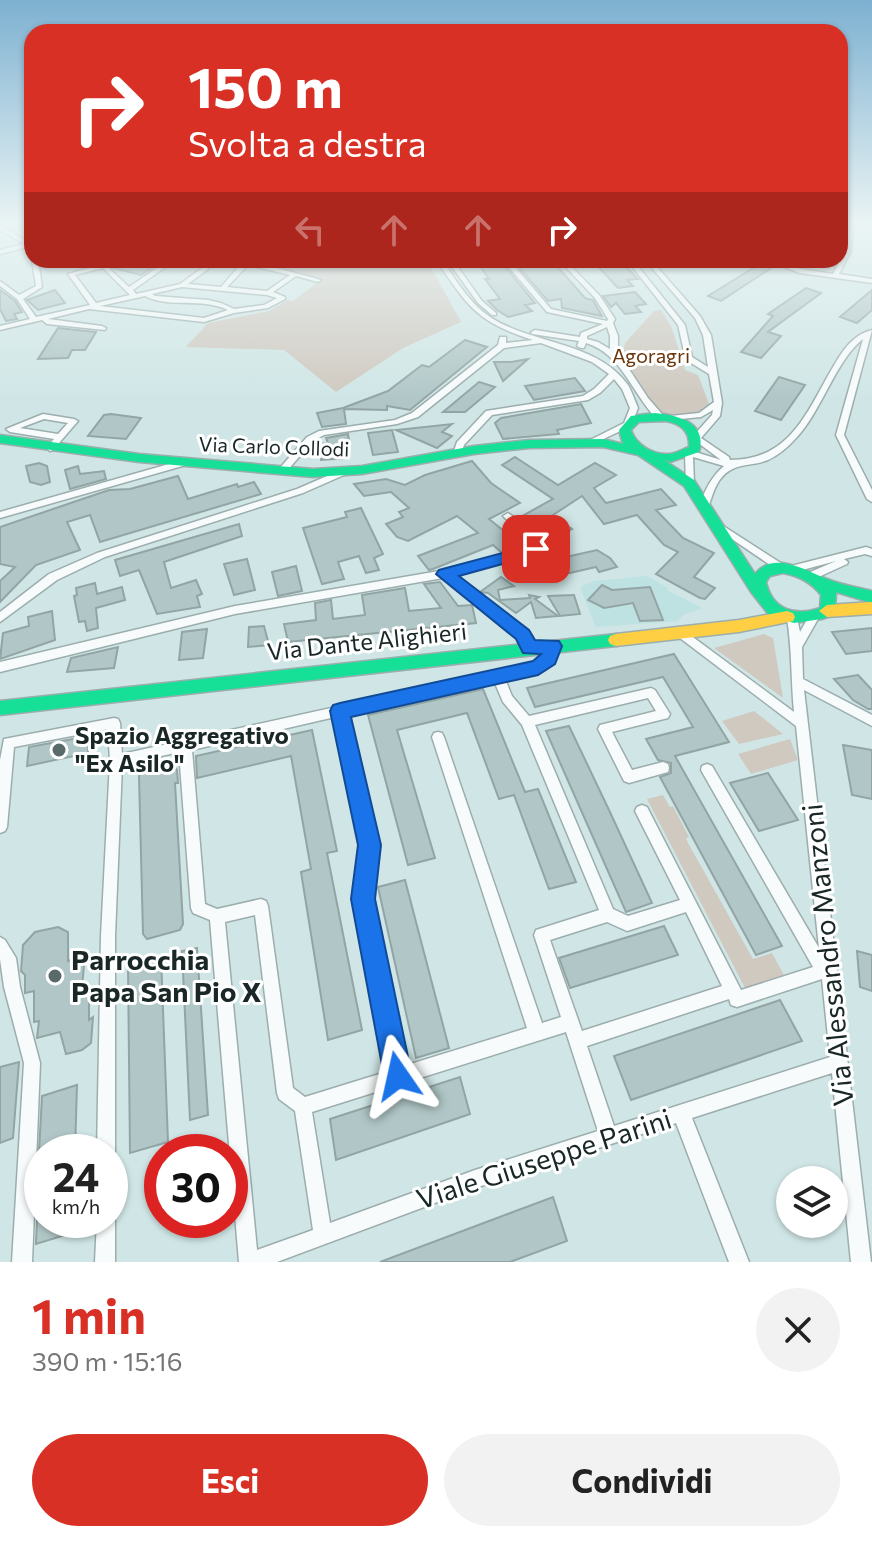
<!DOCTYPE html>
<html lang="it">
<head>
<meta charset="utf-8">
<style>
  body { margin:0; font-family:Commissioner,sans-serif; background:#f2f2f2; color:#222; height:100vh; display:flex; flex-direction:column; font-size:30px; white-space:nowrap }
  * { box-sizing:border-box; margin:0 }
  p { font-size:26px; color:#767676 }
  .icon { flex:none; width:44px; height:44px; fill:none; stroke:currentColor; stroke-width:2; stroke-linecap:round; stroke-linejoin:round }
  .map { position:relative; height:1262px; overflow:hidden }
  .drawer { display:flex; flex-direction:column; background:#fff; flex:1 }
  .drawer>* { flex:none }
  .hud { position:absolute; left:24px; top:24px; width:824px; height:244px; border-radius:24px; box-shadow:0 2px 6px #0004; background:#d93025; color:#fff; overflow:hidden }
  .tools { position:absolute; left:776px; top:1166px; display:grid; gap:16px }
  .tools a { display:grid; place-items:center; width:72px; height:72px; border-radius:50%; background:#fff; box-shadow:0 2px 6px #0004; font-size:40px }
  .speed { position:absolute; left:24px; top:1134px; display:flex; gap:16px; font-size:40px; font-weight:700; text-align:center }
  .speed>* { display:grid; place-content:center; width:104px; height:104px; border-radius:50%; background:#fff; box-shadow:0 2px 6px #0004; line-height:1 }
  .speed small { font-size:20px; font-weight:400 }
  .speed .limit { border:12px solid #d22; background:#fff; color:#111 }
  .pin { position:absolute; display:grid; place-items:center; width:68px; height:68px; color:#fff; margin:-34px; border-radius:16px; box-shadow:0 4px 12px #0006 }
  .me { position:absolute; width:88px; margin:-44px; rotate:349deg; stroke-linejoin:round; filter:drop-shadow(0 0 6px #0008) }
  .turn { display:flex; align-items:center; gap:28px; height:168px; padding:0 32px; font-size:36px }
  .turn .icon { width:104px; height:104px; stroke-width:2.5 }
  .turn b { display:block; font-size:56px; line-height:68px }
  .lanes { display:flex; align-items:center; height:76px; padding:0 32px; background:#0003; justify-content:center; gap:40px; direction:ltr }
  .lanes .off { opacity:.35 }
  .round { display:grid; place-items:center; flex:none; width:84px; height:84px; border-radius:42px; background:#f2f2f2 }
  .head { display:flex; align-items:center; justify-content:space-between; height:136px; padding:0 32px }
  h1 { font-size:48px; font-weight:700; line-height:60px; color:#d93025 }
  .cta { display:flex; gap:16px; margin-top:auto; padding:16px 32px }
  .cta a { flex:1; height:92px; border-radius:48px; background:#d93025; color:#fff; font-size:32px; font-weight:700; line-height:92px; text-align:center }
  .cta a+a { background:#f2f2f2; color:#222 }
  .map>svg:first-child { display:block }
  .built { fill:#bee1e1 }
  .green { fill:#cfc9c0 }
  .building { fill:#b1c7c7; stroke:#93a4a4; stroke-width:2 }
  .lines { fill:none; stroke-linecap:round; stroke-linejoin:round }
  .street-casing { stroke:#9cadad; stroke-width:3 }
  .fast-casing { stroke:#9cadad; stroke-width:3 }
  .slow-casing { stroke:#9cadad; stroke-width:3 }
  .street { fill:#f8fbfb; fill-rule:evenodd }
  .fast { fill:#16e098; fill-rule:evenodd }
  .slow { fill:#ffcf43; fill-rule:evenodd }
  .route { fill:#1a73e8; stroke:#114b97; stroke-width:2 }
  .poi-dot { fill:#596a6a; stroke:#fff; stroke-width:3 }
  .labels { text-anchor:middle; stroke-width:6; stroke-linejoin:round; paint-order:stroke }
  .far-park-label { font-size:20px; fill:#693409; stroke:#fff }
  .far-street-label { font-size:20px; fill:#192727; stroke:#fff }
  .street-label { font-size:24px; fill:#192727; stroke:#fff }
  .poi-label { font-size:24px; font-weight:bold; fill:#192727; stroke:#fff; text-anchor:start }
  .near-street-label { font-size:28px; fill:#192727; stroke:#fff }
  .near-poi-label { font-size:28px; font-weight:bold; fill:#192727; stroke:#fff; text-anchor:start }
</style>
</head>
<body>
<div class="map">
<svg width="872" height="1262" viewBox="0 0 872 1262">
  <rect width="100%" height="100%" fill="#d0e6e6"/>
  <!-- built -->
  <polygon class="built" points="647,576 668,588 667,590 702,608 683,615 678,621 596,627 580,587 594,581"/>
  <!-- green -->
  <g class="green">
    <polygon points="243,260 427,260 461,322 403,348 336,392 284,350 186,347 208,323 269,311 287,300 293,301 322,279"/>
    <polygon points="661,310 671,326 685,370 698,375 711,409 701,415 659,416 622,365 625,343 654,311"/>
    <polygon points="764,634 773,638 783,698 714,648"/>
    <polygon points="754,711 783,734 739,744 722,721"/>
    <polygon points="790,739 798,760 751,774 738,754"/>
    <polygon points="663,795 670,807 673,806 689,837 686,838 688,843 753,959 772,953 784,975 745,988 647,799"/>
  </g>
  <!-- building -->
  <g class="building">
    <polygon points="126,260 129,260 157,264 141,275 113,268"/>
    <polygon points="476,260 494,260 498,265 503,264 535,303 525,305 532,311 508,317 497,310 488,301 500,299 485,279 489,279"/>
    <polygon points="592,260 619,260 638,279 627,280 633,286 618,288"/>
    <polygon points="530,261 533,266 555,264 585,298 593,300 602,316 562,308 561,299 548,301 515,263"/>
    <polygon points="763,262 771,268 721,301 708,296"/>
    <polygon points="806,288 821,293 768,332 781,336 761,358 741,352 773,316 768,314"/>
    <polygon points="0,290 15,301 22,312 14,314 17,319 6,321 0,309"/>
    <polygon points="55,290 65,303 38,310 27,300"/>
    <polygon points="872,290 872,310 857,323 840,317"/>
    <polygon points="635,292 646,304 635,306 641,312 625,314 616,303 611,307 603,296"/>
    <polygon points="58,328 96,332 85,350 72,350 68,358 38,359"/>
    <polygon points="465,340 487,347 410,410 387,406 387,410 344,409 346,424 322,427 317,413 343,408 388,391 422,365 429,367"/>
    <polygon points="528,359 503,381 494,362 511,362"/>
    <polygon points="779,377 805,385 781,420 755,411"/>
    <polygon points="575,378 585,391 534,400 525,386"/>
    <polygon points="479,382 495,387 465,412 443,412"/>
    <polygon points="581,404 591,423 557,430 559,434 503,439 495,423 501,418"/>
    <polygon points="104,415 111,414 141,418 126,439 88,436"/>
    <polygon points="452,424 442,432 452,436 437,448 396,430"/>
    <polygon points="392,430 398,452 373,455 368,433"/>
    <polygon points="348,434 349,441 344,442 347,458 321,460 320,444 328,443 326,438"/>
    <polygon points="515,457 558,485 595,463 616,475 594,488 606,503 661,489 676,505 656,510 683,538 714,553 694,577 715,588 705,599 700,598 656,574 678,552 664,545 637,515 604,524 582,496 553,515 572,529 553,538 522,516 553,499 502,465"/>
    <polygon points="472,461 491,483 520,503 489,519 520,544 501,552 493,545 433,569 429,570 418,556 478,533 457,516 408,541 397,537 386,524 403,517 399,512 409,508 391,492 364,496 354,484 386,479 405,485 425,475"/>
    <polygon points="39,463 47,466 50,482 41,485 30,482 26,466"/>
    <polygon points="78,466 80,474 104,471 106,479 70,489 65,470"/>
    <polygon points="178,476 188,499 237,484 238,487 254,482 261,494 100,542 90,515 67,522 80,550 36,565 0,602 0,581 15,567 0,564 0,527 109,490 130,489"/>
    <polygon points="361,508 383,554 374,558 379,570 366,573 359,556 338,562 344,579 322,584 303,528 347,517 345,512"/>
    <polygon points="239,524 242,536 164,562 171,588 196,580 202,594 197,596 200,607 157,614 139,570 120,576 115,560"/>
    <polygon points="597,550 610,558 617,567 599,572 596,567 539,580 530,565"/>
    <polygon points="247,559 255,590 234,595 224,564"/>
    <polygon points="296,566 302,591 278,596 272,572"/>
    <polygon points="501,577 514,586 498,590 500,600 530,598 529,595 539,597 535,599 558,616 536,618 531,602 516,613 488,593 480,592"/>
    <polygon points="440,582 458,606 472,605 476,623 288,642 284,624 316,620 315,603 331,600 333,619 365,615 362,595 405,588 409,611 441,608 424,584"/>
    <polygon points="95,583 97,594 122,587 125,600 96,608 98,628 87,631 85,621 79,622 74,596 77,595 76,588"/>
    <polygon points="602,585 612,590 650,587 663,620 640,621 633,603 604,608 588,600"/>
    <polygon points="574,595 580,614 560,616 548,596"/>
    <polygon points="52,611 55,640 0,659 3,633 29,626 28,617"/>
    <polygon points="264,626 269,645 248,647 249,627"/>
    <polygon points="872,628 872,651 846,654 832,632"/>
    <polygon points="207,629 203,658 179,660 182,632"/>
    <polygon points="118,647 114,668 67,672 71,658"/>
    <polygon points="674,654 729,742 675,756 782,946 756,955 660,777 671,773 671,763 658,760 646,739 693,727 663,677 535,707 527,688"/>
    <polygon points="858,675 872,690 872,709 868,709 853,700 834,679"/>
    <polygon points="483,689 525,792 538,789 576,882 549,889 514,795 499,799 467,713 397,730 435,858 408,865 368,715"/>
    <polygon points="569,726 609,810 652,903 626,912 546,731"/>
    <polygon points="312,730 337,851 327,853 362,1030 328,1040 301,872 311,869 291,756 197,778 196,756"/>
    <polygon points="89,736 88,753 27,766 29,747"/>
    <polygon points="843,745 872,750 872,799 852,795"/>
    <polygon points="171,763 177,770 178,783 175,783 183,924 180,930 147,939 143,934 139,776 143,770"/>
    <polygon points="768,773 798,820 759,831 730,783"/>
    <polygon points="405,880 449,1048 416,1058 378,887"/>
    <polygon points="664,926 678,955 570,988 559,958"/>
    <polygon points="58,927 68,932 68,961 85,955 82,987 89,984 89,1020 93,1017 91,1043 82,1050 66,1054 60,1032 37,1038 39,1021 34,1022 34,991 25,993 25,975 21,971 23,945 35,932"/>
    <polygon points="197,948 208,1115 190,1120 182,951"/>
    <polygon points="857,951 872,955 872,991 860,987"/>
    <polygon points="161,957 168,1142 130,1153 128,966"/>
    <polygon points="780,1000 802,1041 631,1100 614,1056"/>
    <polygon points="19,1062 13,1138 0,1143 0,1067"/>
    <polygon points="460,1077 470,1114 336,1160 330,1119"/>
    <polygon points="77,1085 75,1152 39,1152 42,1096"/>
    <polygon points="553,1197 567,1241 510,1262 380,1262"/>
    <polygon points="37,1220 73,1220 72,1233 36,1244"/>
  </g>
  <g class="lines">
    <defs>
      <g id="street">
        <polygon points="848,222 854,222 850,252 839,274 872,279 872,283 800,273 765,260 774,260 801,269 833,274 844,252"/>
        <polygon points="0,225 31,244 32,249 28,247 0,254 0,250 24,244 0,230"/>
        <path d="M32 260H38L42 287 23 299 36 317 90 305 68 274 100 265 98 263 101 261 129 287 160 266H164V268L133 290 136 294 180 284 202 268 203 260H209L208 269 188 284 221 287 242 263 234 260H247L321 280 318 282 296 276 273 292 285 297V299L268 308 234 313 204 322 89 309 48 319 102 326 106 328 105 330 47 324 42 320 0 330V326L30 319 17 299 0 286V281L19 295 36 286ZM248 265 290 275 267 291 227 287ZM103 268 130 295 96 303 75 275ZM182 287 267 295 277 298 264 305 234 309 221 303 208 300 155 296 152 294ZM145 296C170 309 202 297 228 310L204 318 100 306Z"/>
        <path d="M436 260H442C456 280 469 303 490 317 533 345 596 341 628 385 632 392 635 401 638 408L631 426 595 443 592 444 588 441 624 423 630 408 622 389 614 379 600 393 588 400 492 415 464 445 460 456H454L453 454 457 442 486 411 583 396 594 389 609 374 592 362 541 343 504 348 418 417 397 424 324 435 313 441 285 473H279V469L307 437 319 431 395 420 412 413 498 345 500 337H506V343L533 340C476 322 468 306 436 260Z"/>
        <polygon points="447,260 453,260 482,301 496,313 496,315 492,315 478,303"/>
        <path d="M503 260H509L551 309 607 321 608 319 595 298 559 260H565L600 296 615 319 613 323 618 336V355L629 369 648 398 662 414V418H656C631 392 622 354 586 343L584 348H581L577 346 579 341 532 334 531 332 535 330 580 337 581 333 603 324 547 312ZM607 327 610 336V349L598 342 587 339V336Z"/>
        <path d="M627 260H633L685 325 692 357 708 367 703 335 695 318 645 260H651L700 316 711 335 722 403 720 416 701 438 729 457 730 460C793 460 808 408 836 362 845 347 855 334 872 330L844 435 872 490V502L867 499 836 435 863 339C836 360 822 410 797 437 789 446 779 455 768 460 748 468 733 461 719 481 713 490 711 501 707 510H701L699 508C704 491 711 477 724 466L693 457 694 483 692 485H686L685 453 689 450 721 460 693 439 694 435 712 415 713 410 701 417 670 420 666 418 670 416 699 413 714 402 709 374 686 360 678 325Z"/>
        <path d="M43 414 74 419 78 421 53 450 50 451 46 448 54 439 10 432 6 429ZM44 419 68 423 58 434 20 428Z"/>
        <polygon points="183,460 187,463 186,465 0,518 0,512"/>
        <polygon points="341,470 345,473 344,475 303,493 105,557 57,580 0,622 0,612 49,574 97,553 297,489"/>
        <polygon points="508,513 541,537 545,545 540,551 454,575 527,632 536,648 534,651 526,651 519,638 443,578 235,614 0,672 0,662 235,606 445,570 533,547 535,544 534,541 505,518 503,516"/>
        <polygon points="717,522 787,567 866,547 872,549 872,556 865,554 844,559 848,562 847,564 812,580 808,579 807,576 808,573 836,561 791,573 787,570 779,571 714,527 712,525"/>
        <path d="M792 614 797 618 800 632 809 616 813 615 818 619 802 647 803 679 872 715V726L804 690 871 1262H851L832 1073 692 1118 749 1262H729L676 1123 475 1188 277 1262H239L210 920 193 913 191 908 179 752 122 765 115 936V1152L110 1159V1152H97L101 936 110 761 108 729 14 747 7 827 5 831 0 833V760L4 739 114 718 118 719 120 723 122 754 535 663 543 656 549 643H557L559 646C547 676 533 673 505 679L512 696 529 716 651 688 655 690 670 714 668 718 612 732 632 770 663 762 668 764 669 768 668 772 629 783 624 781 598 729 600 725 656 711 648 698 535 725 613 909 628 916 680 900 635 811 637 807 642 805 647 807 741 990 813 967 701 770 702 766 707 764 712 766 819 948 796 726 672 632 674 629H682L794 712C791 680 792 649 787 618ZM494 681 503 702 522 725 599 910 536 930 534 935 561 1017 542 1023 444 737 442 733 438 732 434 733 432 737 527 1028 404 1066 370 899 377 845 347 715ZM335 717 363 845 356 899 389 1071 305 1097 293 1088 268 906 266 901 261 899 217 909 205 904 192 750ZM686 912 722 986 582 1031 550 940 607 922 627 931ZM255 915 277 1093 279 1099 295 1111 313 1230 257 1250 225 922ZM822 979 830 1057 614 1126 587 1046 729 999 731 1005 737 1007ZM566 1032 598 1131 475 1170 330 1223 312 1112Z"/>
        <polygon points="0,937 5,940 16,958 20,987 40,1063 32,1262 12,1262 24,1063 4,987 0,959"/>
        <polygon points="110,1212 113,1213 115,1220 115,1262 95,1262 97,1220 110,1220"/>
      </g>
      <g id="fast">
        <path d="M655 413C678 415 708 423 699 452L670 462 664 460 694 480 755 574C774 550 806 571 827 579 841 585 857 587 872 591V603L836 592 835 611 833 615 822 619 794 623 769 615 751 592 684 486 638 455 603 447 529 448 474 454 362 474 313 477 139 462 0 443V435L139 454 313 469 362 466 474 446 529 440 603 439 623 444 619 430 631 416ZM666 421C681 424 690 431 689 447 683 449 675 454 669 454 653 455 636 445 631 430L639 422ZM783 573C799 576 811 582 821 595L820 608C794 617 772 609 766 582L770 576Z"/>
        <polygon points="616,634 622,636 624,640 622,644 616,646 0,715 0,701"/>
      </g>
      <g id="slow">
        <polygon points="872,602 872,614 827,617 819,611 827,605"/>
        <polygon points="787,611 793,613 795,617 793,621 739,632 616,646 610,644 608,640 610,636 616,634 739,620"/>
      </g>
    </defs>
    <!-- street casing -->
    <use href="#street" class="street-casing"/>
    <!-- fast casing -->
    <use href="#fast" class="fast-casing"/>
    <!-- slow casing -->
    <use href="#slow" class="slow-casing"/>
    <!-- street -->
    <use href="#street" class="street"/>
    <!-- fast -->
    <use href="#fast" class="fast"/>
    <!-- slow -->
    <use href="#slow" class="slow"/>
  </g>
  <!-- sky -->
  <linearGradient id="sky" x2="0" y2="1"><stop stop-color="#7db1d1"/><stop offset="0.56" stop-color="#eaf4f4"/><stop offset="1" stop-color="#eaf4f4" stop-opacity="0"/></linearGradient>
  <rect width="872" height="399" fill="url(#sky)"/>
  <!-- route -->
  <polygon class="route" points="536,544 542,545 544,549 542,553 459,576 529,630 535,640 559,641 562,646 555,664 538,675 351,717 381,845 375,899 412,1076 408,1086 398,1090 388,1086 384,1076 351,899 358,845 330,711 333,705 340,703 533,661 541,654 523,653 516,639 436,574 439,570"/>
  <!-- markers -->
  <g class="poi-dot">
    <circle cx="59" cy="750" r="8"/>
    <circle cx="55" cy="976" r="8"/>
  </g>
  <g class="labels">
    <!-- far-park labels -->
    <g class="far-park-label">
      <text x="651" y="363">Agoragri</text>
    </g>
    <!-- far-street labels -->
    <g class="far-street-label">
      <text transform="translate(274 447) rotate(2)" y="7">Via Carlo Collodi</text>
    </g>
    <!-- street labels -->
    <g class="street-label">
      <text transform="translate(367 642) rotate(-6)" y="8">Via Dante Alighieri</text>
    </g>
    <!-- poi labels -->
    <g class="poi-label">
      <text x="75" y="744">Spazio Aggregativo<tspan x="75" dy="28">"Ex Asilo"</tspan></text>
    </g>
    <!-- near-street labels -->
    <g class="near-street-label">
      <text transform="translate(828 955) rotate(-96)" y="10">Via Alessandro Manzoni</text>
      <text transform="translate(544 1159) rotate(-18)" y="10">Viale Giuseppe Parini</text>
    </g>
    <!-- near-poi labels -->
    <g class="near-poi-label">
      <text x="71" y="970">Parrocchia<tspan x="71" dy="32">Papa San Pio X</tspan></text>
    </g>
  </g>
</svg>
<div class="tools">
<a><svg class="icon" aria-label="layers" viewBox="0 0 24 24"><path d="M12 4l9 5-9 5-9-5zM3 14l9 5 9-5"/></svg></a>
</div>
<div class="speed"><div>24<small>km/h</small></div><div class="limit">30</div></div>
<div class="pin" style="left:536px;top:549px;background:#d93025"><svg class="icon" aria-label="arrive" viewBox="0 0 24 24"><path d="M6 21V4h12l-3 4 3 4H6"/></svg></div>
<svg class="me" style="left:398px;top:1076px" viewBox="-20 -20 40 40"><path d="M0-17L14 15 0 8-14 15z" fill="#1a73e8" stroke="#fff" stroke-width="4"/></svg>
<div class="hud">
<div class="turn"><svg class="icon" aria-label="right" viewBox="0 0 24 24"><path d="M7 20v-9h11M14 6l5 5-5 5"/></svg><div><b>150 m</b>Svolta a destra</div></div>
<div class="lanes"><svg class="icon off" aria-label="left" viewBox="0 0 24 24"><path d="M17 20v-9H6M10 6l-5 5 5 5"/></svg><svg class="icon off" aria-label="ahead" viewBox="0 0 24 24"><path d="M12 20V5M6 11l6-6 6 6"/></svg><svg class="icon off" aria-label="ahead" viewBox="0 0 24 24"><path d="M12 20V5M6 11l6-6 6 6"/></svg><svg class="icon" aria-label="right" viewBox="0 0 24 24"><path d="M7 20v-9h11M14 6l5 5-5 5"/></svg></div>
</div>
</div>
<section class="drawer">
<div class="head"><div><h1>1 min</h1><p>390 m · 15:16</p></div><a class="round"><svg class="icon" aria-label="close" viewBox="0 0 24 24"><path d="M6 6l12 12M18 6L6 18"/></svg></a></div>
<div class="cta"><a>Esci</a><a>Condividi</a></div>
</section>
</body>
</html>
